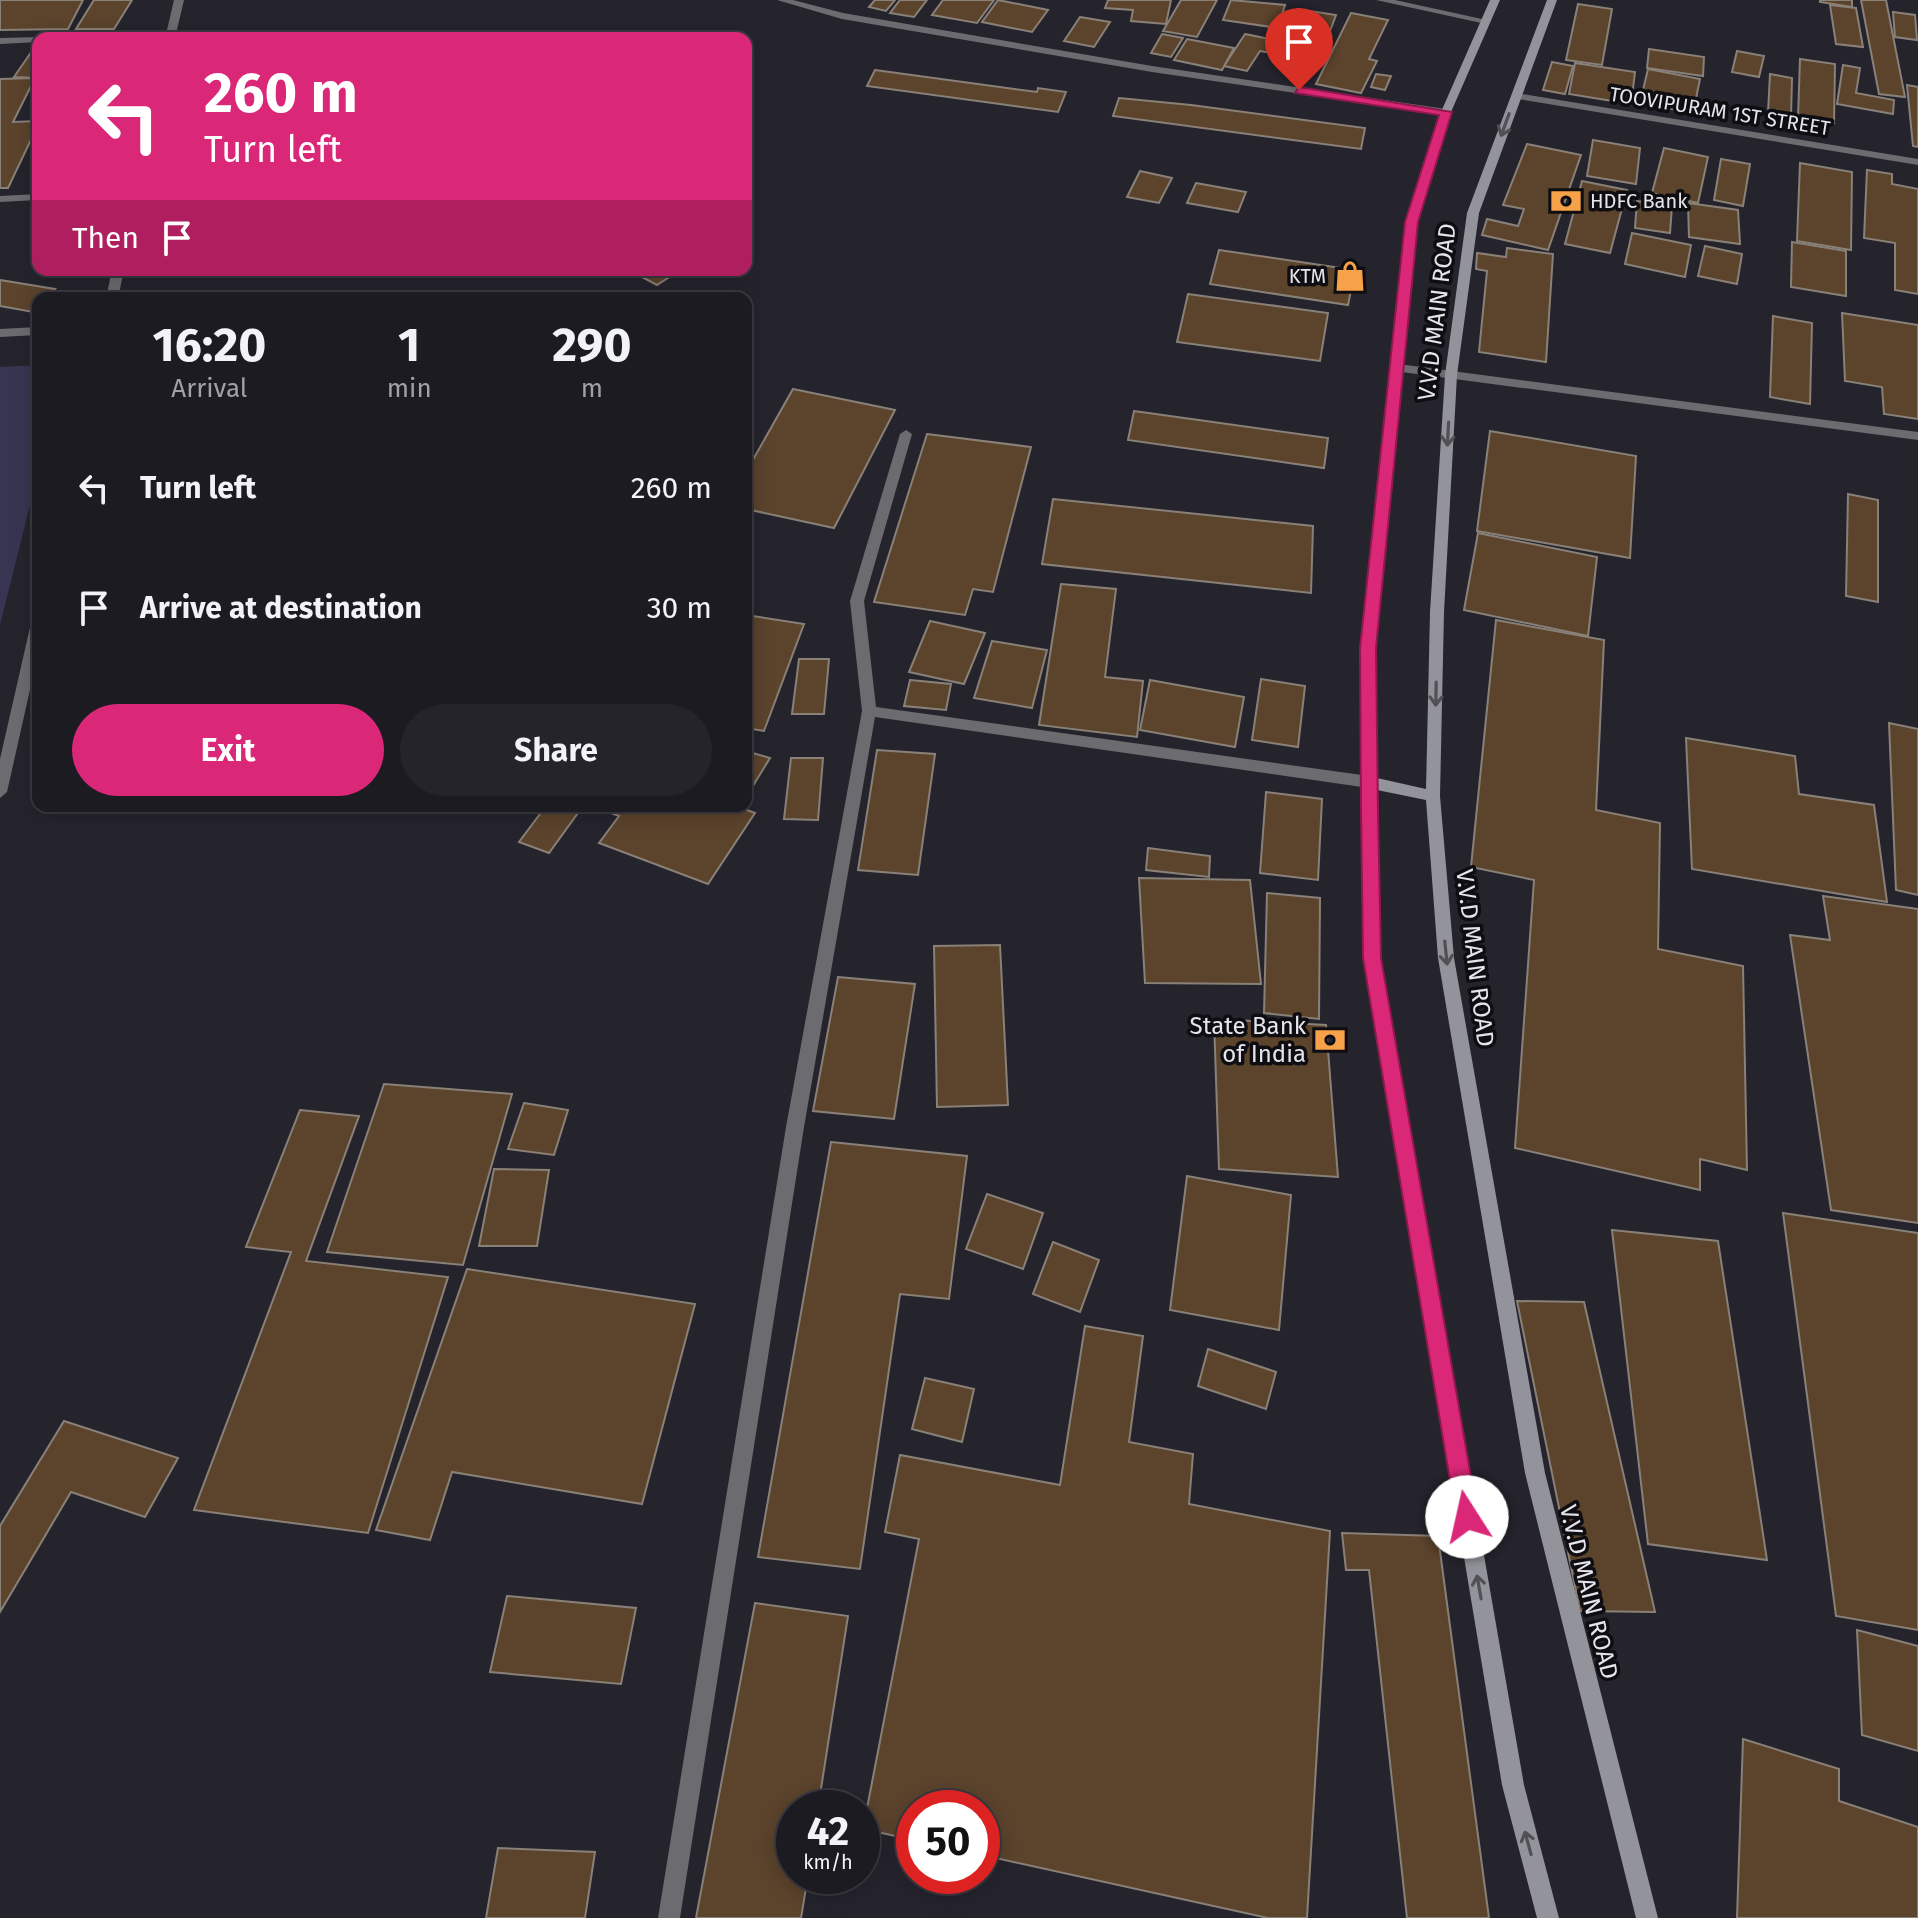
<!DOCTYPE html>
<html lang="en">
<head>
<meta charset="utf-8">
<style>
  body { margin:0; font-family:"Fira Sans",sans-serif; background:#25242a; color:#f1f3f6; height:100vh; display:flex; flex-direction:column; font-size:30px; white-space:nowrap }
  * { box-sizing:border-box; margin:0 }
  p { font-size:26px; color:#a0a1a5 }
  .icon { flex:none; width:44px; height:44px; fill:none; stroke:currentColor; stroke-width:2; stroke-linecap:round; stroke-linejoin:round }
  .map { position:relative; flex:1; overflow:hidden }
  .drawer { position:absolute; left:32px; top:292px; width:720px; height:520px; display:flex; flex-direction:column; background:#1c1b22; border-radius:16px; box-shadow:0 4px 20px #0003,0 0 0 2px #3a3940 }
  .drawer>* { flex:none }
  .hud { position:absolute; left:32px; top:32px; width:720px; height:244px; border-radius:16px; box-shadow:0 4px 20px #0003,0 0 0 2px #3a3940; background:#db2777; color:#fff; overflow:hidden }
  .speed { position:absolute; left:776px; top:1790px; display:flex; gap:16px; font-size:40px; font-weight:700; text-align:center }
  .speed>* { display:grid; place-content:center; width:104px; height:104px; border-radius:50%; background:#1c1b22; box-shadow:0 4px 20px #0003,0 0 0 2px #3a3940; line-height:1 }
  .speed small { font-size:20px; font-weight:400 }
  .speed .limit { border:12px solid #d22; background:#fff; color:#111 }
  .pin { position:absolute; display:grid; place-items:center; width:68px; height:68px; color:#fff; margin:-82px -34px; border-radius:50% 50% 50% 0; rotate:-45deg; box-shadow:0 0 8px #0007 }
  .pin .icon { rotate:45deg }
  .me { position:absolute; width:88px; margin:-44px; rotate:350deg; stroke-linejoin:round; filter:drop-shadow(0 0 6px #0008) }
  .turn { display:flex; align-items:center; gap:28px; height:168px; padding:0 40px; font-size:36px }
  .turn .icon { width:104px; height:104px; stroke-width:2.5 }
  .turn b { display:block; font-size:56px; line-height:68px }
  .then { display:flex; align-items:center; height:76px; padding:0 40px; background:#0003; gap:16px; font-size:30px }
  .eta { display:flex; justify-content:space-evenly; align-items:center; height:136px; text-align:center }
  .eta b { font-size:48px; font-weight:700; line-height:56px }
  .action { display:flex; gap:16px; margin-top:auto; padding:16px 40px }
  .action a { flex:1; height:92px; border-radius:48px; background:#db2777; color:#fff; font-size:32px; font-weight:700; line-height:92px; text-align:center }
  .action a+a { background:#25242a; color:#f1f3f6 }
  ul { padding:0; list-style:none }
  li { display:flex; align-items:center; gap:24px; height:120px; padding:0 40px }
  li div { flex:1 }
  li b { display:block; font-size:30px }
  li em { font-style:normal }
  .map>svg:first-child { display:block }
  .green { fill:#373551 }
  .building { fill:#5b432c; stroke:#898078; stroke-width:2 }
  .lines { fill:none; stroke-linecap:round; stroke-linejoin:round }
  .minor { fill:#6c6c70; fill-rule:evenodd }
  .secondary { fill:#93939b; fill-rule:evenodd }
  .oneway { stroke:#505056 }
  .route { fill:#db2777; stroke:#8e194d; stroke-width:2 }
  .labels { text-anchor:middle; stroke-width:7; stroke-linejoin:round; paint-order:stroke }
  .far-street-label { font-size:20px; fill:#e4e4ea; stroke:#0e0e12 }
  .far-poi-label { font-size:20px; fill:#e4e4ea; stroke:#0e0e12; text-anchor:start }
  .street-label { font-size:24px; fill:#e4e4ea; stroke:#0e0e12 }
  .poi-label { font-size:24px; fill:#e4e4ea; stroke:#0e0e12; text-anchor:end }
</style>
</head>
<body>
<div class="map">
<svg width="1918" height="1918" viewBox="0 0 1918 1918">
  <rect width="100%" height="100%" fill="#25242d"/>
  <!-- green -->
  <polygon class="green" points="38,365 38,473 0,625 0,367"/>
  <!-- building -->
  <g class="building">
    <polygon points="0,0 83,0 68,29 0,30"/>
    <polygon points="94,0 132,0 114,29 76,29"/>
    <polygon points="875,0 895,0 886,11 869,7"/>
    <polygon points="900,0 927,0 914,17 890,13"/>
    <polygon points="943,0 994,0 977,23 932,15"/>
    <polygon points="998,0 1048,10 1032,32 982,22"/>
    <polygon points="1108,0 1171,0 1166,24 1131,21 1133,10 1105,8"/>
    <polygon points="1181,0 1217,0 1197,37 1163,31"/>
    <polygon points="1231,0 1285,5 1278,28 1223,20"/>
    <polygon points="1820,0 1852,0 1852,7 1820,2"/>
    <polygon points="1861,0 1886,0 1905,97 1879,94"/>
    <polygon points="1578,4 1612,9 1602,65 1566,60"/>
    <polygon points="1830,5 1856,8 1863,47 1836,44"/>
    <polygon points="1297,9 1336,15 1320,58 1281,52"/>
    <polygon points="1893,12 1915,15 1917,40 1895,37"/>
    <polygon points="1351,13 1388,20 1369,59 1377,61 1361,93 1316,84"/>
    <polygon points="1080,17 1110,22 1094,47 1064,41"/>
    <polygon points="1162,34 1183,38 1171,57 1151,53"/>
    <polygon points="1245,34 1279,41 1271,53 1260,51 1247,71 1224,66"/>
    <polygon points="1187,39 1234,48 1222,70 1174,60"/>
    <polygon points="34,48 38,48 38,78 14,77"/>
    <polygon points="1649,49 1704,57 1703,76 1647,68"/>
    <polygon points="1737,51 1764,56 1759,77 1732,72"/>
    <polygon points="1800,59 1835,64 1834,123 1798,118"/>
    <polygon points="1552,62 1573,66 1565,94 1543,90"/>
    <polygon points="1575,63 1635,72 1631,104 1569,94"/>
    <polygon points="1843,65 1860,68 1856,93 1894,100 1893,114 1837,104"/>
    <polygon points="1648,69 1700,79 1693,113 1640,103"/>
    <polygon points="875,70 1037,92 1038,88 1066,92 1058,112 867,86"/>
    <polygon points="1376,74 1391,76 1385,90 1371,87"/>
    <polygon points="1770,74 1792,78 1791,117 1768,113"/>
    <polygon points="35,78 13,122 38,121 38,125 8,188 0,188 0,79"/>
    <polygon points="1907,85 1918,87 1918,147 1913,146"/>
    <polygon points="1119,98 1191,105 1365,128 1361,149 1113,116"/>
    <polygon points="1593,140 1640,148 1636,184 1587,176"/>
    <polygon points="1527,144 1581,155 1548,250 1482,235 1487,219 1518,226 1524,209 1503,205"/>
    <polygon points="1664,148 1708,157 1698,203 1652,193"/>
    <polygon points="1721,159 1750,164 1743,206 1714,200"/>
    <polygon points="1800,163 1852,172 1851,250 1797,241"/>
    <polygon points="1867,170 1892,174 1892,184 1918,189 1918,294 1895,290 1895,243 1864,238"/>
    <polygon points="1140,171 1172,178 1159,203 1127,197"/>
    <polygon points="1582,181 1627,190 1610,253 1565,244"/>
    <polygon points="1196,183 1246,192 1238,212 1187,203"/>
    <polygon points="1637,201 1672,206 1670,233 1635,228"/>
    <polygon points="1688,203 1738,210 1740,244 1689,237"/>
    <polygon points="1632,233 1691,245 1685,277 1625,264"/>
    <polygon points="1792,242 1846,251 1846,296 1791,287"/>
    <polygon points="1705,246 1742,254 1737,284 1698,276"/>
    <polygon points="1507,248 1553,254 1546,362 1479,352 1487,271 1476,269 1477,253 1506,257"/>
    <polygon points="1219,250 1355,270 1348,305 1210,284"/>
    <polygon points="629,270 680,270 657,285"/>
    <polygon points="0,280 55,289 46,298 38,298 38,307 33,312 0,306"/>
    <polygon points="1188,294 1328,313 1320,361 1177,342"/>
    <polygon points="1842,313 1918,325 1918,419 1884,414 1882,387 1845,381"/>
    <polygon points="1773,316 1812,323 1810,404 1770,397"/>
    <polygon points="793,389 895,410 834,528 746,509 746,472"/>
    <polygon points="1134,411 1328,438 1324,468 1128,440"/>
    <polygon points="1490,431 1636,456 1630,558 1477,531"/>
    <polygon points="927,434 1031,447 993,592 973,589 965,615 874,602"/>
    <polygon points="1848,494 1878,500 1878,602 1846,596"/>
    <polygon points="1053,499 1313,526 1311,593 1042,564"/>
    <polygon points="1478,533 1597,557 1588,636 1464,610"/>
    <polygon points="1061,584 1116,589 1105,677 1143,681 1137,737 1039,725"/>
    <polygon points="746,615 804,624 764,731 746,728"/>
    <polygon points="1496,620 1604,640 1596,810 1660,823 1658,949 1743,966 1747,1170 1700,1159 1700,1190 1515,1148 1534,880 1471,867"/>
    <polygon points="930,621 985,633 964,684 909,672"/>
    <polygon points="992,641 1047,650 1032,708 974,698"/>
    <polygon points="799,659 829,659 824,714 792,714"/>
    <polygon points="1261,679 1305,686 1298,747 1252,740"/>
    <polygon points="910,680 951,684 946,710 904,706"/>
    <polygon points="1150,680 1244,697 1235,747 1140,730"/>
    <polygon points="1889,723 1918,729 1918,895 1896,890"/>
    <polygon points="1686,738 1795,756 1799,794 1874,805 1887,902 1692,869"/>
    <polygon points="877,750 935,754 918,875 858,870"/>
    <polygon points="746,751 770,758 748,794 746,793"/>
    <polygon points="791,758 823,758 818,820 784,819"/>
    <polygon points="1266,792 1322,799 1318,880 1260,873"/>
    <polygon points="546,806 583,806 549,853 519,842"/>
    <polygon points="593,806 737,806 755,813 708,884 599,843 619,816"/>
    <polygon points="1148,848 1210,856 1209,877 1146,870"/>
    <polygon points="1139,878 1250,880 1261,984 1145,983"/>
    <polygon points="1267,893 1320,898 1319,1019 1264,1013"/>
    <polygon points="1823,896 1918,909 1918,1223 1831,1210 1790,935 1830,940"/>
    <polygon points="1000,945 1008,1105 937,1107 934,946"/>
    <polygon points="838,977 915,984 894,1119 813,1111"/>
    <polygon points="1214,1019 1326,1025 1338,1177 1219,1169"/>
    <polygon points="384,1084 512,1094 463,1265 327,1252"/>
    <polygon points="524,1103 568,1110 554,1155 508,1149"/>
    <polygon points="300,1110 359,1116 306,1261 448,1277 368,1533 194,1510 291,1252 246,1247"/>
    <polygon points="831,1142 967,1156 949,1299 900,1294 860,1569 758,1557"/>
    <polygon points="494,1169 549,1170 537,1246 479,1246"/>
    <polygon points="1187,1176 1291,1195 1279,1330 1170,1310"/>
    <polygon points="987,1194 1043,1213 1023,1269 966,1249"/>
    <polygon points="1783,1213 1918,1233 1918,1630 1836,1616"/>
    <polygon points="1612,1230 1718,1241 1767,1560 1648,1544"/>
    <polygon points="1053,1242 1099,1260 1080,1312 1033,1294"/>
    <polygon points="467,1269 695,1304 642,1504 452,1472 430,1540 376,1530"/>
    <polygon points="1517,1301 1584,1302 1655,1612 1580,1611"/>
    <polygon points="1085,1326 1143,1336 1129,1442 1193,1454 1189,1504 1330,1531 1307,1918 1268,1918 982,1855 982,1808 914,1808 914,1840 863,1829 919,1539 885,1532 900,1455 1060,1485"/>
    <polygon points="1208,1349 1276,1372 1266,1409 1198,1386"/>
    <polygon points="925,1378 974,1389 962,1442 912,1429"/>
    <polygon points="64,1421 178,1458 145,1517 71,1492 0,1612 0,1526"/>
    <polygon points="1342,1533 1438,1536 1489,1918 1407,1918 1369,1570 1346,1570"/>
    <polygon points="507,1596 636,1608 621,1684 490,1672"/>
    <polygon points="755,1603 848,1616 818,1808 794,1808 794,1876 808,1876 801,1918 696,1918"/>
    <polygon points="1857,1630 1918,1646 1918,1751 1862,1735"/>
    <polygon points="1743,1739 1839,1769 1839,1801 1918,1827 1918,1918 1737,1918"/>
    <polygon points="498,1848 595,1852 585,1918 486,1918"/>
  </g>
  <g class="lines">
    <!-- minor -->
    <g class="minor">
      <polygon points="174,0 184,0 175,38 55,38 60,35 167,30"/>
      <polygon points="777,0 793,0 843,13 1152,66 1446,109 1451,112 1446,115 1152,72 842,19"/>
      <polygon points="1376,0 1395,0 1491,21 1486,24"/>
      <polygon points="41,37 38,38 38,42 0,44 0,38"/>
      <polygon points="1516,93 1918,159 1918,165 1512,98 1512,94"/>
      <polygon points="38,194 38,200 0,202 0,196"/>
      <polygon points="112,270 124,270 118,298 106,298"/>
      <polygon points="38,327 38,335 0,337 0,329"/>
      <polygon points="1398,364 1918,432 1918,440 1394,371 1394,365"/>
      <polygon points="906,430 912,434 864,601 876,707 1369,776 1376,782 1369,788 875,717 804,1127 680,1918 658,1918 786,1127 862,711 850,601 900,434"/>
      <polygon points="38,618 38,654 7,792 0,798 0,759 31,623"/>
    </g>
    <!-- secondary -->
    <polygon class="secondary" points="1490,0 1500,0 1451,112 1417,222 1375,648 1377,778 1426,789 1430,612 1445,375 1467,213 1547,0 1557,0 1479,213 1457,375 1444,612 1440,796 1454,958 1545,1473 1658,1918 1636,1918 1525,1473 1438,958 1426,800 1377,790 1380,958 1524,1785 1559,1918 1537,1918 1502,1785 1364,958 1362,782 1361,648 1405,222 1441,112"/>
  </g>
  <!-- one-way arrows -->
  <defs><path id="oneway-shaft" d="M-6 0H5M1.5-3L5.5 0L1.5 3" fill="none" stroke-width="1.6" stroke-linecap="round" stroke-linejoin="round" transform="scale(2)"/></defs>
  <g class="oneway">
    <use href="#oneway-shaft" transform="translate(1505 125) rotate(110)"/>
    <use href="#oneway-shaft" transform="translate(1448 434) rotate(93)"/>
    <use href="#oneway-shaft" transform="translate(1436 694) rotate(91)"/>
    <use href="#oneway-shaft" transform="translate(1446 953) rotate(84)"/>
    <use href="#oneway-shaft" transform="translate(1479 1587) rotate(-100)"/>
    <use href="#oneway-shaft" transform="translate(1528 1843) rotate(-105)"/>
  </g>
  <!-- route -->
  <polygon class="route" points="1299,87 1452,112 1418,222 1376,648 1378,811 1381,958 1478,1517 1475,1525 1467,1528 1459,1525 1456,1517 1363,958 1361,811 1360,648 1405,222 1439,115 1295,93"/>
  <!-- icons -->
  <defs>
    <symbol id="bank-bare" viewBox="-9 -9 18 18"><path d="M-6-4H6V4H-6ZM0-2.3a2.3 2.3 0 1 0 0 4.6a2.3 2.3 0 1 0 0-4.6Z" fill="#f7a148" stroke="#0e0e12" stroke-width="2.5" paint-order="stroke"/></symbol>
    <symbol id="shop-bare" viewBox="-9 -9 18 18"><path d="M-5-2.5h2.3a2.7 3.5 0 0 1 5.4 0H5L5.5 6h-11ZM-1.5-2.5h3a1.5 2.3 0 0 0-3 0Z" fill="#f7a148" stroke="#0e0e12" stroke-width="2.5" paint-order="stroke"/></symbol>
  </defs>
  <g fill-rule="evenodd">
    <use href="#bank-bare" x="1544" y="179" width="44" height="44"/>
    <use href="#shop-bare" x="1328" y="254" width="44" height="44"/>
    <use href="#bank-bare" x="1308" y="1018" width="44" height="44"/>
  </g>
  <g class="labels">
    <!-- far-street labels -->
    <g class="far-street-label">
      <text transform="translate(1720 111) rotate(9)" y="7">TOOVIPURAM 1ST STREET</text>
    </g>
    <!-- far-poi labels -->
    <g class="far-poi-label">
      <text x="1590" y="208">HDFC Bank</text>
      <text x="1326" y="283" text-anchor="end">KTM</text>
    </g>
    <!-- street labels -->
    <g class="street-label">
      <text transform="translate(1437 312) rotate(-83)" y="8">V.V.D MAIN ROAD</text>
      <text transform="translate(1475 958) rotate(83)" y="8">V.V.D MAIN ROAD</text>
      <text transform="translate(1589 1592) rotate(76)" y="8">V.V.D MAIN ROAD</text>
    </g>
    <!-- poi labels -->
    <g class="poi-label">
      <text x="1306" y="1034">State Bank<tspan x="1306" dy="28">of India</tspan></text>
    </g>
  </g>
</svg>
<div class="speed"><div>42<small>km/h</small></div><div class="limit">50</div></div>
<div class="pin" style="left:1299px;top:90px;background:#d93025"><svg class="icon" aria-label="arrive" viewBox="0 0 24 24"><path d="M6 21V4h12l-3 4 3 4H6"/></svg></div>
<svg class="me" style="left:1467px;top:1517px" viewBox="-20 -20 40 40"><circle r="19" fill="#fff"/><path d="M0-13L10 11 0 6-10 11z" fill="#db2777"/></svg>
<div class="hud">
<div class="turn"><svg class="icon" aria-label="left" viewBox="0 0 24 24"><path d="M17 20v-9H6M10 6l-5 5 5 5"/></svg><div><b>260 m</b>Turn left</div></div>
<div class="then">Then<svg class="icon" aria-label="arrive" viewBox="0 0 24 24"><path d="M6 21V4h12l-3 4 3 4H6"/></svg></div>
</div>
<section class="drawer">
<div class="eta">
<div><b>16:20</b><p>Arrival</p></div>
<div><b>1</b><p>min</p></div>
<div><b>290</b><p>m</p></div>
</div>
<ul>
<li><svg class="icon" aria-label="left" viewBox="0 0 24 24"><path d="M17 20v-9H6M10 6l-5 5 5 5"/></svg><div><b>Turn left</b></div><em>260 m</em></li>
<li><svg class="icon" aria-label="arrive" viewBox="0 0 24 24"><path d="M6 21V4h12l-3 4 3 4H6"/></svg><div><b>Arrive at destination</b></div><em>30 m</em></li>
</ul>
<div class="action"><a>Exit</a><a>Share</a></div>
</section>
</div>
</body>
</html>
